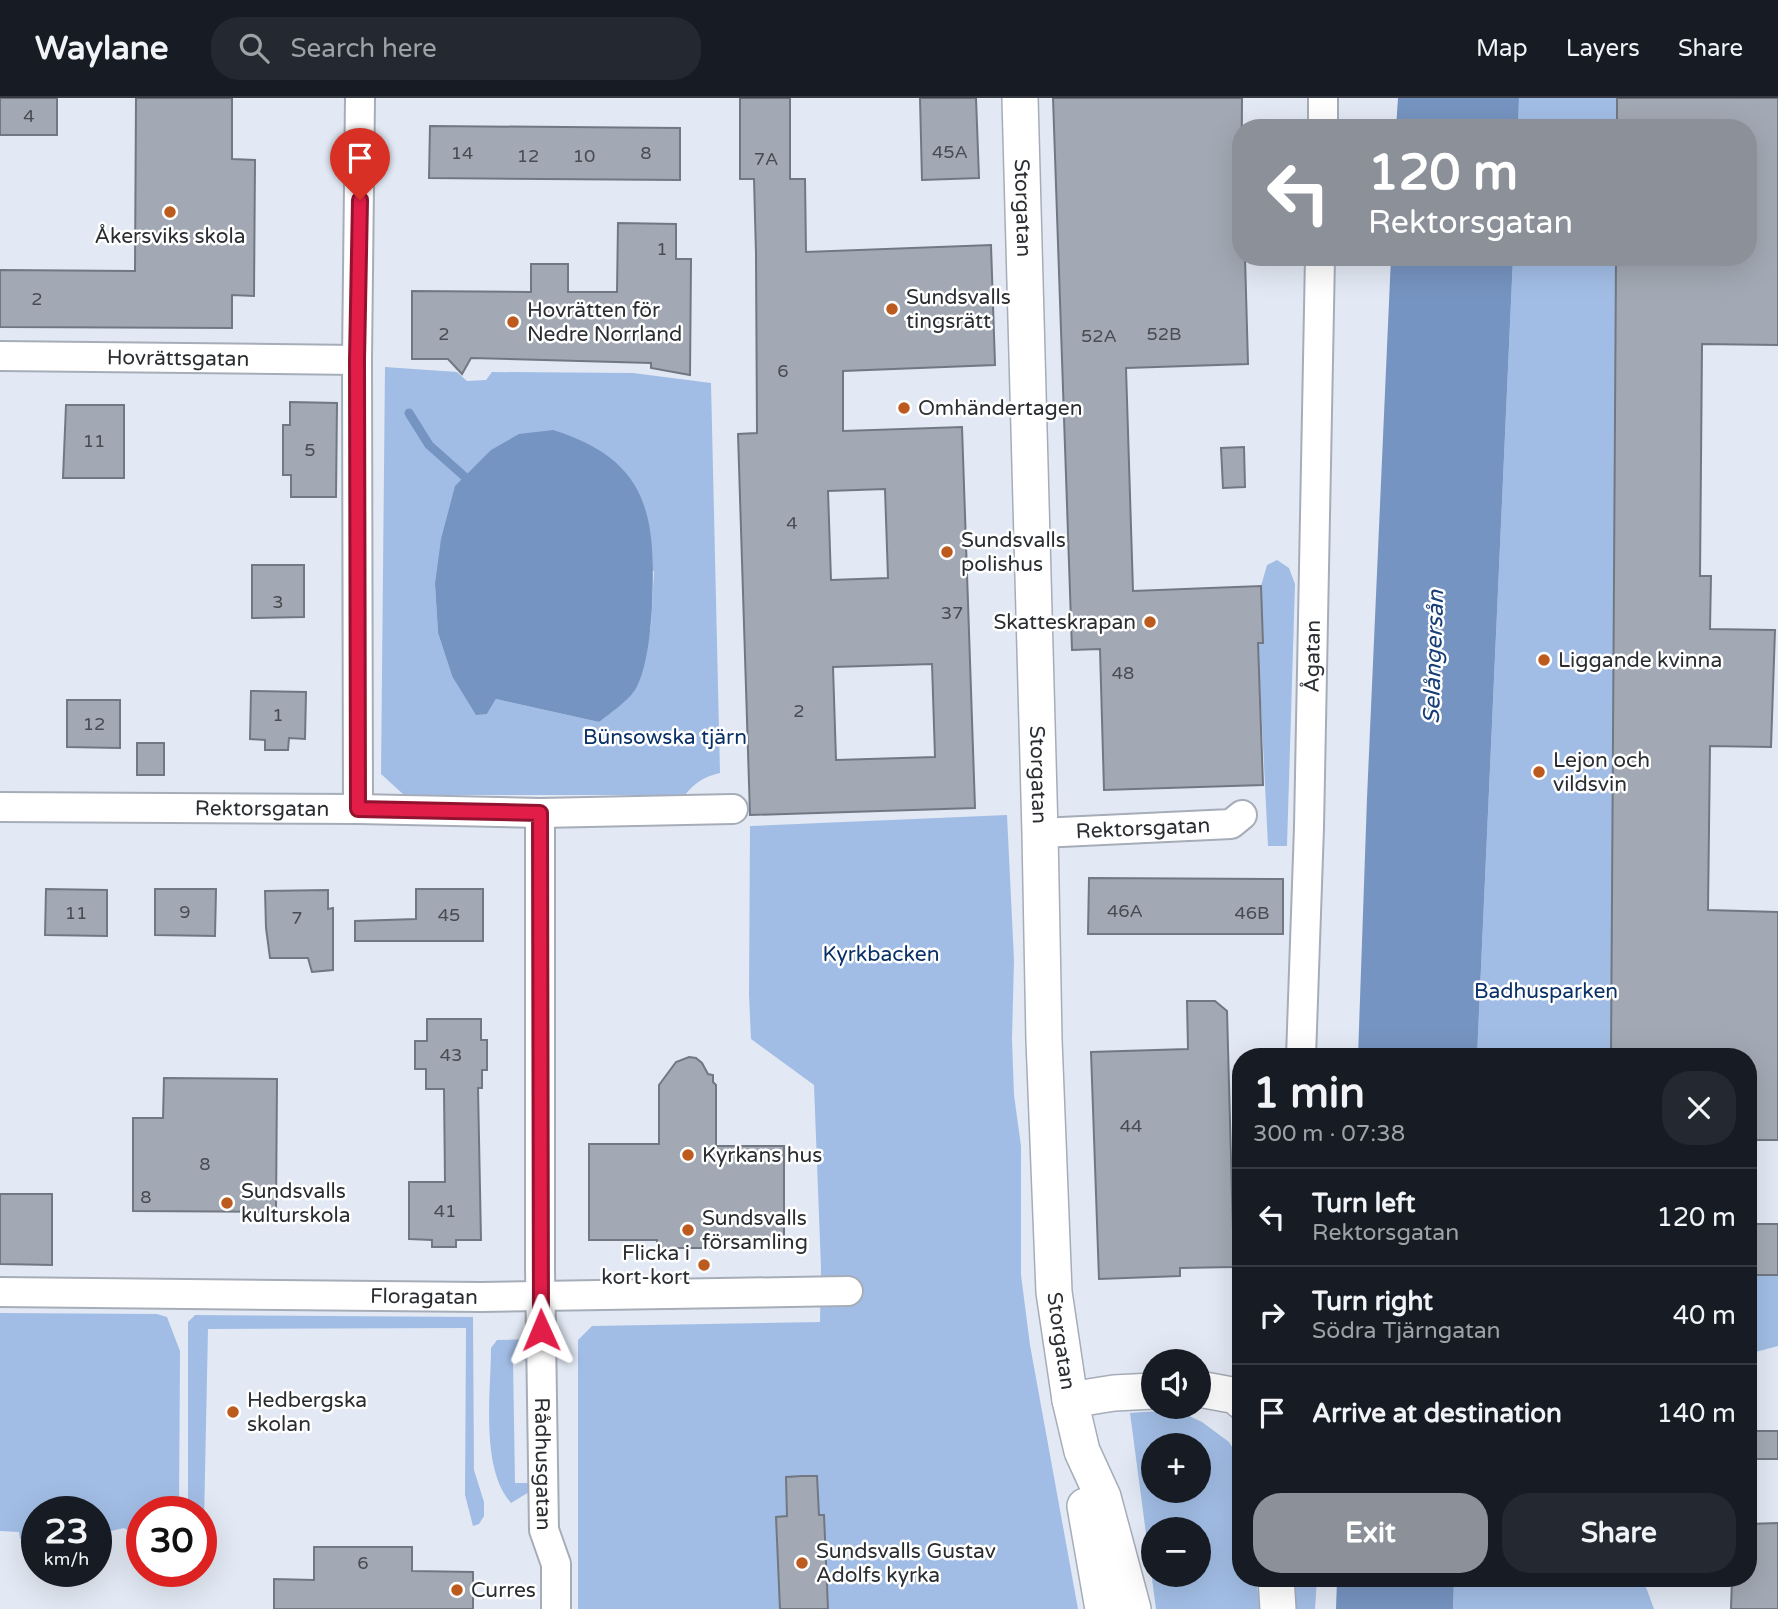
<!DOCTYPE html>
<html lang="en">
<head>
<meta charset="utf-8">
<style>
  body { margin:0; font-family:"Varela Round",sans-serif; background:#242831; color:#f1f3f6; height:100vh; display:flex; flex-direction:column; font-size:26px; white-space:nowrap }
  * { box-sizing:border-box; margin:0 }
  p { font-size:23px; color:#9ea1a6 }
  .icon { flex:none; width:38px; height:38px; fill:none; stroke:currentColor; stroke-width:2; stroke-linecap:round; stroke-linejoin:round }
  .map { position:relative; flex:1; overflow:hidden }
  .panel { position:absolute; left:1232px; top:950px; width:525px; height:539px; display:flex; flex-direction:column; background:#171b24; border-radius:28px; box-shadow:0 7px 28px #0002 }
  .panel>* { flex:none }
  .top-card { position:absolute; left:1232px; top:21px; width:525px; height:147px; border-radius:28px; box-shadow:0 7px 28px #0002; background:#8c9099; color:#fff; overflow:hidden }
  .controls { position:absolute; left:1141px; top:1251px; display:grid; gap:14px }
  .controls a { display:grid; place-items:center; width:70px; height:70px; border-radius:50%; background:#171b24; box-shadow:0 7px 28px #0002; font-size:35px }
  .speed { position:absolute; left:21px; top:1398px; display:flex; gap:14px; font-size:35px; font-weight:700; text-align:center }
  .speed>* { display:grid; place-content:center; width:91px; height:91px; border-radius:50%; background:#171b24; box-shadow:0 7px 28px #0002; line-height:1 }
  .speed small { font-size:18px; font-weight:400 }
  .speed .limit { border:10px solid #d22; background:#fff; color:#111 }
  .pin { position:absolute; display:grid; place-items:center; width:60px; height:60px; color:#fff; margin:-72px -30px; border-radius:50% 50% 50% 0; rotate:-45deg; box-shadow:0 0 7px #0007 }
  .pin .icon { rotate:45deg }
  .me { position:absolute; width:77px; margin:-38px; rotate:359deg; stroke-linejoin:round; filter:drop-shadow(0 0 5px #0008) }
  .turn { display:flex; align-items:center; gap:24px; height:147px; padding:0 21px; font-size:32px }
  .turn .icon { width:91px; height:91px; stroke-width:2.5 }
  .turn b { display:block; font-size:49px; line-height:60px }
  .round { display:grid; place-items:center; flex:none; width:74px; height:74px; border-radius:28px; background:#242831 }
  .headline { display:flex; align-items:center; justify-content:space-between; height:119px; padding:0 21px }
  h1 { font-size:42px; font-weight:700; line-height:52px }
  .cta { display:flex; gap:14px; margin-top:auto; padding:14px 21px }
  .cta a { flex:1; height:80px; border-radius:28px; background:#8c9099; color:#fff; font-size:28px; font-weight:700; line-height:80px; text-align:center }
  .cta a+a { background:#242831; color:#f1f3f6 }
  ul { padding:0; list-style:none }
  li { display:flex; align-items:center; gap:21px; height:98px; padding:0 21px; border-top:2px solid #363941 }
  li div { flex:1 }
  li b { display:block; font-size:26px }
  li em { font-style:normal }
  header { display:flex; align-items:center; gap:42px; box-sizing:border-box; height:98px; padding:0 35px; background:#171b24; border-bottom:2px solid #363941 }
  header strong { font-size:33px }
  nav { display:flex; gap:38px; margin-inline-start:auto; font-size:24px }
  .search { width:490px; height:63px; background:#242831; display:flex; align-items:center; gap:18px; box-sizing:border-box; padding:0 24px; border-radius:28px; color:#9ea1a6; font-size:26px }
  .map>svg:first-child { display:block }
  .green { fill:#a2bde5; fill-rule:evenodd }
  .water { fill:#7694c1 }
  .lines { fill:none; stroke-linecap:round; stroke-linejoin:round }
  .stream { stroke:#7694c1; stroke-width:9 }
  .building { fill:#a2a9b4; stroke:#717882; stroke-width:2; fill-rule:evenodd }
  .minor-casing { stroke:#a6adb8; stroke-width:32 }
  .tertiary-casing { stroke:#a6adb8; stroke-width:38 }
  .minor { stroke:#fff; stroke-width:28 }
  .tertiary { stroke:#fff; stroke-width:35 }
  .route-casing { stroke:#92132f; stroke-width:18 }
  .route { stroke:#e11d48; stroke-width:12 }
  .poi-dot { fill:#bd5b1f; stroke:#fff; stroke-width:2.5 }
  .labels { text-anchor:middle; stroke-width:5; stroke-linejoin:round; paint-order:stroke }
  .number-label { font-size:18px; fill:#484c52 }
  .street-label { font-size:21px; fill:#2a2d31; stroke:#fff }
  .poi-label { font-size:21px; fill:#2a2d31; stroke:#fff; text-anchor:start }
  .park-label { font-size:21px; fill:#093168; stroke:#fff }
  .water-label { font-size:23px; font-style:italic; fill:#173e76; stroke:#fff }
</style>
</head>
<body>
<header>
<strong>Waylane</strong>
<div class="search"><svg class="icon" aria-label="search" viewBox="0 0 24 24"><circle cx="10" cy="10" r="6"/><path d="M15 15l6 6"/></svg>Search here</div>
<nav><a>Map</a><a>Layers</a><a>Share</a></nav>
</header>
<div class="map">
<svg width="1778" height="1511" viewBox="0 0 1778 1511">
  <rect width="100%" height="100%" fill="#e2e9f4"/>
  <!-- green -->
  <g class="green">
    <polygon points="1519,0 1617,0 1617,30 1518,30"/>
    <polygon points="1513,159 1616,159 1611,959 1477,959"/>
    <path d="M385 269 457 274 467 283 486 282 492 274 633 275 711 285 720 675C704 679 695 684 685 697H404L381 676ZM654 473 651 528 642 573 599 624 496 601 487 616 452 578 438 535 435 486Z"/>
    <polygon points="1277,462 1289,470 1295,486 1287,748 1268,748 1258,545 1261,488 1267,467"/>
    <polygon points="1007,717 1014,862 1012,941 1014,997 1021,1048 1021,1177 1030,1247 1078,1511 578,1511 578,1242 592,1228 820,1224 821,1170 814,987 751,941 749,897 750,728"/>
    <polygon points="1748,1177 1778,1177 1778,1248 1748,1256"/>
    <polygon points="0,1215 157,1216 167,1219 180,1253 179,1414 142,1414 142,1441 135,1441 131,1434 124,1430 111,1433 105,1441 96,1441 96,1414 37,1414 37,1441 20,1441 19,1434 0,1433"/>
    <polygon points="195,1217 473,1219 474,1372 484,1404 484,1418 479,1426 473,1428 465,1397 466,1230 208,1231 204,1424 201,1424 201,1414 192,1414 188,1406 188,1224"/>
    <path d="M534 1241 535 1262 513 1263 515 1385H537L534 1391 511 1405C480 1370 491 1295 491 1250L497 1242Z"/>
    <path d="M1160 1313 1187 1317 1202 1324 1229 1344 1240 1362 1241 1480 1256 1481 1260 1511H1156L1130 1315ZM1153 1348H1199V1393H1153ZM1153 1432H1199V1477H1153Z"/>
    <polygon points="1295,1481 1317,1481 1315,1511 1296,1511"/>
    <polygon points="1454,1481 1643,1481 1654,1511 1453,1511"/>
  </g>
  <!-- water -->
  <g class="water">
    <polygon points="1398,0 1519,0 1518,30 1396,30"/>
    <polygon points="1391,159 1513,159 1477,959 1358,959 1367,700"/>
    <path d="M553 332C649 362 656 417 652 508 651 530 647 573 635 592 627 604 610 615 599 624L496 601 487 616 476 617 452 578 438 535 435 486 441 441 455 388 491 352 519 336Z"/>
    <polygon points="1337,1481 1454,1481 1453,1511 1336,1511"/>
  </g>
  <g class="lines">
    <!-- stream -->
    <polyline class="stream" points="409,315 429,347 465,379"/>
  </g>
  <!-- building -->
  <g class="building">
    <rect x="0" y="0" width="57" height="37"/>
    <polygon points="136,0 232,0 232,61 255,62 254,198 232,197 232,230 0,229 0,172 135,173"/>
    <path d="M740 0H790V81H805L806 154 991 147 995 267 843 273V333L962 329 975 710 750 717 738 336 757 335 756 156 754 81H740ZM885 391 888 480 831 482 828 393ZM932 566 935 659 836 662 833 569Z"/>
    <polygon points="920,0 976,0 979,80 922,82"/>
    <polygon points="1053,0 1242,0 1241,159 1245,159 1248,266 1126,270 1133,493 1261,488 1263,545 1258,545 1263,687 1104,692 1100,551 1072,552"/>
    <polygon points="1617,0 1778,0 1778,247 1702,246 1700,478 1711,478 1710,531 1775,532 1771,649 1710,648 1708,812 1778,814 1778,1042 1748,1042 1748,959 1611,959 1616,159 1748,159 1748,30 1617,30"/>
    <polygon points="430,28 680,30 680,82 429,80"/>
    <polygon points="618,125 676,126 676,161 691,161 690,277 651,270 651,265 471,260 462,276 448,261 412,261 412,193 531,194 531,166 568,166 568,194 617,194"/>
    <polygon points="290,304 337,305 336,399 291,399 291,377 283,377 283,327 290,327"/>
    <polygon points="66,307 124,307 124,380 63,380"/>
    <polygon points="1244,349 1245,389 1223,390 1221,350"/>
    <polygon points="252,467 304,467 304,519 252,520"/>
    <polygon points="251,593 306,594 305,641 289,640 288,652 265,652 265,642 250,641"/>
    <polygon points="67,602 120,602 120,650 67,649"/>
    <rect x="137" y="645" width="27" height="32"/>
    <polygon points="1089,780 1283,781 1283,836 1088,836"/>
    <polygon points="46,791 107,792 107,838 45,837"/>
    <polygon points="155,791 216,791 215,838 155,837"/>
    <polygon points="416,791 483,791 483,843 355,843 355,823 416,821"/>
    <polygon points="328,792 328,811 333,810 333,872 312,874 308,860 270,860 266,830 265,793"/>
    <polygon points="1187,903 1215,903 1227,913 1234,1169 1180,1170 1180,1178 1099,1181 1091,954 1188,951"/>
    <polygon points="427,921 481,921 481,942 487,942 487,972 482,972 482,990 478,990 481,1142 456,1142 456,1149 432,1149 432,1142 409,1141 409,1084 445,1084 444,991 426,991 426,971 415,971 415,943 427,943"/>
    <polygon points="689,959 696,960 702,965 708,976 713,977 713,984 716,987 716,1048 784,1048 784,1143 714,1143 714,1150 657,1150 657,1142 589,1142 589,1046 659,1046 659,987 676,964"/>
    <polygon points="164,980 277,981 276,1114 133,1113 133,1020 163,1020"/>
    <polygon points="0,1096 52,1096 52,1167 0,1166"/>
    <rect x="1748" y="1126" width="30" height="51"/>
    <rect x="1748" y="1333" width="30" height="28"/>
    <polygon points="802,1378 817,1378 819,1417 824,1417 828,1511 780,1511 776,1419 787,1418 786,1379"/>
    <polygon points="1778,1425 1778,1511 1731,1511 1732,1480 1748,1480 1748,1426"/>
    <polygon points="314,1449 412,1449 412,1473 473,1474 473,1511 274,1511 274,1481 314,1482"/>
  </g>
  <g class="lines">
    <defs>
      <g id="minor">
        <polyline points="1323,30 1323,0"/>
        <path id="s1" d="M0 258 357 262"/>
        <path id="s2" d="M0 709 358 711 540 715 733 711"/>
        <polyline points="358,711 357,262 360,0"/>
        <path id="s3" d="M540 715V1170L544 1432 556 1466V1511"/>
        <path id="s4" d="M1040 735 1231 726 1242 717"/>
        <path id="s5" d="M1301 959 1309 729 1320 159"/>
        <path id="s6" d="M0 1194 481 1199 848 1193"/>
      </g>
      <g id="tertiary">
        <path id="s7" d="M1020 0 1040 735 1044 942 1054 1194 1070 1302 1082 1353 1103 1399 1133 1511"/>
        <polyline points="1199,1291 1237,1298 1241,1303"/>
        <polyline points="1070,1302 1114,1295 1153,1293"/>
        <polyline points="1085,1408 1103,1511"/>
        <polyline points="1276,1480 1278,1511"/>
      </g>
    </defs>
    <!-- minor casing -->
    <use href="#minor" class="minor-casing"/>
    <!-- tertiary casing -->
    <use href="#tertiary" class="tertiary-casing"/>
    <!-- minor -->
    <use href="#minor" class="minor"/>
    <!-- tertiary -->
    <use href="#tertiary" class="tertiary"/>
  </g>
  <g class="lines">
    <defs>
      <polyline id="route" points="360,102 357,262 358,711 540,715 541,1232"/>
    </defs>
    <!-- route casing -->
    <use href="#route" class="route-casing"/>
    <!-- route -->
    <use href="#route" class="route"/>
  </g>
  <!-- markers -->
  <g class="poi-dot">
    <circle cx="170" cy="114" r="7"/>
    <circle cx="892" cy="211" r="7"/>
    <circle cx="513" cy="224" r="7"/>
    <circle cx="904" cy="310" r="7"/>
    <circle cx="947" cy="454" r="7"/>
    <circle cx="1150" cy="524" r="7"/>
    <circle cx="1544" cy="562" r="7"/>
    <circle cx="1539" cy="674" r="7"/>
    <circle cx="688" cy="1057" r="7"/>
    <circle cx="227" cy="1105" r="7"/>
    <circle cx="688" cy="1132" r="7"/>
    <circle cx="704" cy="1167" r="7"/>
    <circle cx="233" cy="1314" r="7"/>
    <circle cx="802" cy="1465" r="7"/>
    <circle cx="457" cy="1492" r="7"/>
  </g>
  <g class="labels">
    <!-- number labels -->
    <g class="number-label">
      <text x="29" y="24">4</text>
      <text x="950" y="60">45A</text>
      <text x="462" y="61">14</text>
      <text x="646" y="61">8</text>
      <text x="528" y="64">12</text>
      <text x="584" y="64">10</text>
      <text x="766" y="67">7A</text>
      <text x="662" y="157">1</text>
      <text x="37" y="207">2</text>
      <text x="444" y="242">2</text>
      <text x="1164" y="242">52B</text>
      <text x="1099" y="244">52A</text>
      <text x="783" y="279">6</text>
      <text x="94" y="349">11</text>
      <text x="310" y="358">5</text>
      <text x="792" y="431">4</text>
      <text x="278" y="510">3</text>
      <text x="952" y="521">37</text>
      <text x="1123" y="581">48</text>
      <text x="799" y="619">2</text>
      <text x="278" y="623">1</text>
      <text x="94" y="632">12</text>
      <text x="1125" y="819">46A</text>
      <text x="185" y="820">9</text>
      <text x="76" y="821">11</text>
      <text x="1252" y="821">46B</text>
      <text x="449" y="823">45</text>
      <text x="297" y="826">7</text>
      <text x="451" y="963">43</text>
      <text x="1131" y="1034">44</text>
      <text x="205" y="1072">8</text>
      <text x="146" y="1105">8</text>
      <text x="445" y="1119">41</text>
      <text x="363" y="1471">6</text>
    </g>
    <!-- street labels -->
    <g class="street-label">
      <text dy="7" stroke="none"><textPath href="#s7" startOffset="110">Storgatan</textPath></text>
      <text dy="7" stroke="none"><textPath href="#s1" startOffset="178">Hovrättsgatan</textPath></text>
      <text dy="7" stroke="none"><textPath href="#s5" startOffset="401">Ågatan</textPath></text>
      <text dy="7" stroke="none"><textPath href="#s7" startOffset="677">Storgatan</textPath></text>
      <text dy="7" stroke="none"><textPath href="#s2" startOffset="262">Rektorsgatan</textPath></text>
      <text dy="7" stroke="none"><textPath href="#s4" startOffset="103">Rektorsgatan</textPath></text>
      <text dy="7" stroke="none"><textPath href="#s6" startOffset="424">Floragatan</textPath></text>
      <text dy="7" stroke="none"><textPath href="#s7" startOffset="1244">Storgatan</textPath></text>
      <text dy="7" stroke="none"><textPath href="#s3" startOffset="651">Rådhusgatan</textPath></text>
    </g>
    <!-- poi labels -->
    <g class="poi-label">
      <text x="170" y="145" text-anchor="middle">Åkersviks skola</text>
      <text x="906" y="206">Sundsvalls<tspan x="906" dy="24">tingsrätt</tspan></text>
      <text x="527" y="219">Hovrätten för<tspan x="527" dy="24">Nedre Norrland</tspan></text>
      <text x="918" y="317">Omhändertagen</text>
      <text x="961" y="449">Sundsvalls<tspan x="961" dy="24">polishus</tspan></text>
      <text x="1136" y="531" text-anchor="end">Skatteskrapan</text>
      <text x="1558" y="569">Liggande kvinna</text>
      <text x="1553" y="669">Lejon och<tspan x="1553" dy="24">vildsvin</tspan></text>
      <text x="702" y="1064">Kyrkans hus</text>
      <text x="241" y="1100">Sundsvalls<tspan x="241" dy="24">kulturskola</tspan></text>
      <text x="702" y="1127">Sundsvalls<tspan x="702" dy="24">församling</tspan></text>
      <text x="690" y="1162" text-anchor="end">Flicka i<tspan x="690" dy="24">kort-kort</tspan></text>
      <text x="247" y="1309">Hedbergska<tspan x="247" dy="24">skolan</tspan></text>
      <text x="816" y="1460">Sundsvalls Gustav<tspan x="816" dy="24">Adolfs kyrka</tspan></text>
      <text x="471" y="1499">Curres</text>
    </g>
    <!-- park labels -->
    <g class="park-label">
      <text x="665" y="646">Bünsowska tjärn</text>
      <text x="881" y="863">Kyrkbacken</text>
      <text x="1546" y="900">Badhusparken</text>
    </g>
    <!-- water labels -->
    <g class="water-label">
      <text transform="translate(1433 559) rotate(-88)" y="8">Selångersån</text>
    </g>
  </g>
</svg>
<div class="controls">
<a><svg class="icon" aria-label="sound" viewBox="0 0 24 24"><path d="M4 9h4l5-4v14l-5-4H4zM17 9q2 3 0 6"/></svg></a>
<a>+</a>
<a>−</a>
</div>
<div class="speed"><div>23<small>km/h</small></div><div class="limit">30</div></div>
<div class="pin" style="left:360px;top:102px;background:#d93025"><svg class="icon" aria-label="arrive" viewBox="0 0 24 24"><path d="M6 21V4h12l-3 4 3 4H6"/></svg></div>
<svg class="me" style="left:541px;top:1232px" viewBox="-20 -20 40 40"><path d="M0-17L14 15 0 8-14 15z" fill="#e11d48" stroke="#fff" stroke-width="4"/></svg>
<div class="top-card">
<div class="turn"><svg class="icon" aria-label="left" viewBox="0 0 24 24"><path d="M17 20v-9H6M10 6l-5 5 5 5"/></svg><div><b>120 m</b>Rektorsgatan</div></div>
</div>
<section class="panel">
<div class="headline"><div><h1>1 min</h1><p>300 m · 07:38</p></div><a class="round"><svg class="icon" aria-label="close" viewBox="0 0 24 24"><path d="M6 6l12 12M18 6L6 18"/></svg></a></div>
<ul>
<li><svg class="icon" aria-label="left" viewBox="0 0 24 24"><path d="M17 20v-9H6M10 6l-5 5 5 5"/></svg><div><b>Turn left</b><p>Rektorsgatan</p></div><em>120 m</em></li>
<li><svg class="icon" aria-label="right" viewBox="0 0 24 24"><path d="M7 20v-9h11M14 6l5 5-5 5"/></svg><div><b>Turn right</b><p>Södra Tjärngatan</p></div><em>40 m</em></li>
<li><svg class="icon" aria-label="arrive" viewBox="0 0 24 24"><path d="M6 21V4h12l-3 4 3 4H6"/></svg><div><b>Arrive at destination</b></div><em>140 m</em></li>
</ul>
<div class="cta"><a>Exit</a><a>Share</a></div>
</section>
</div>
</body>
</html>
